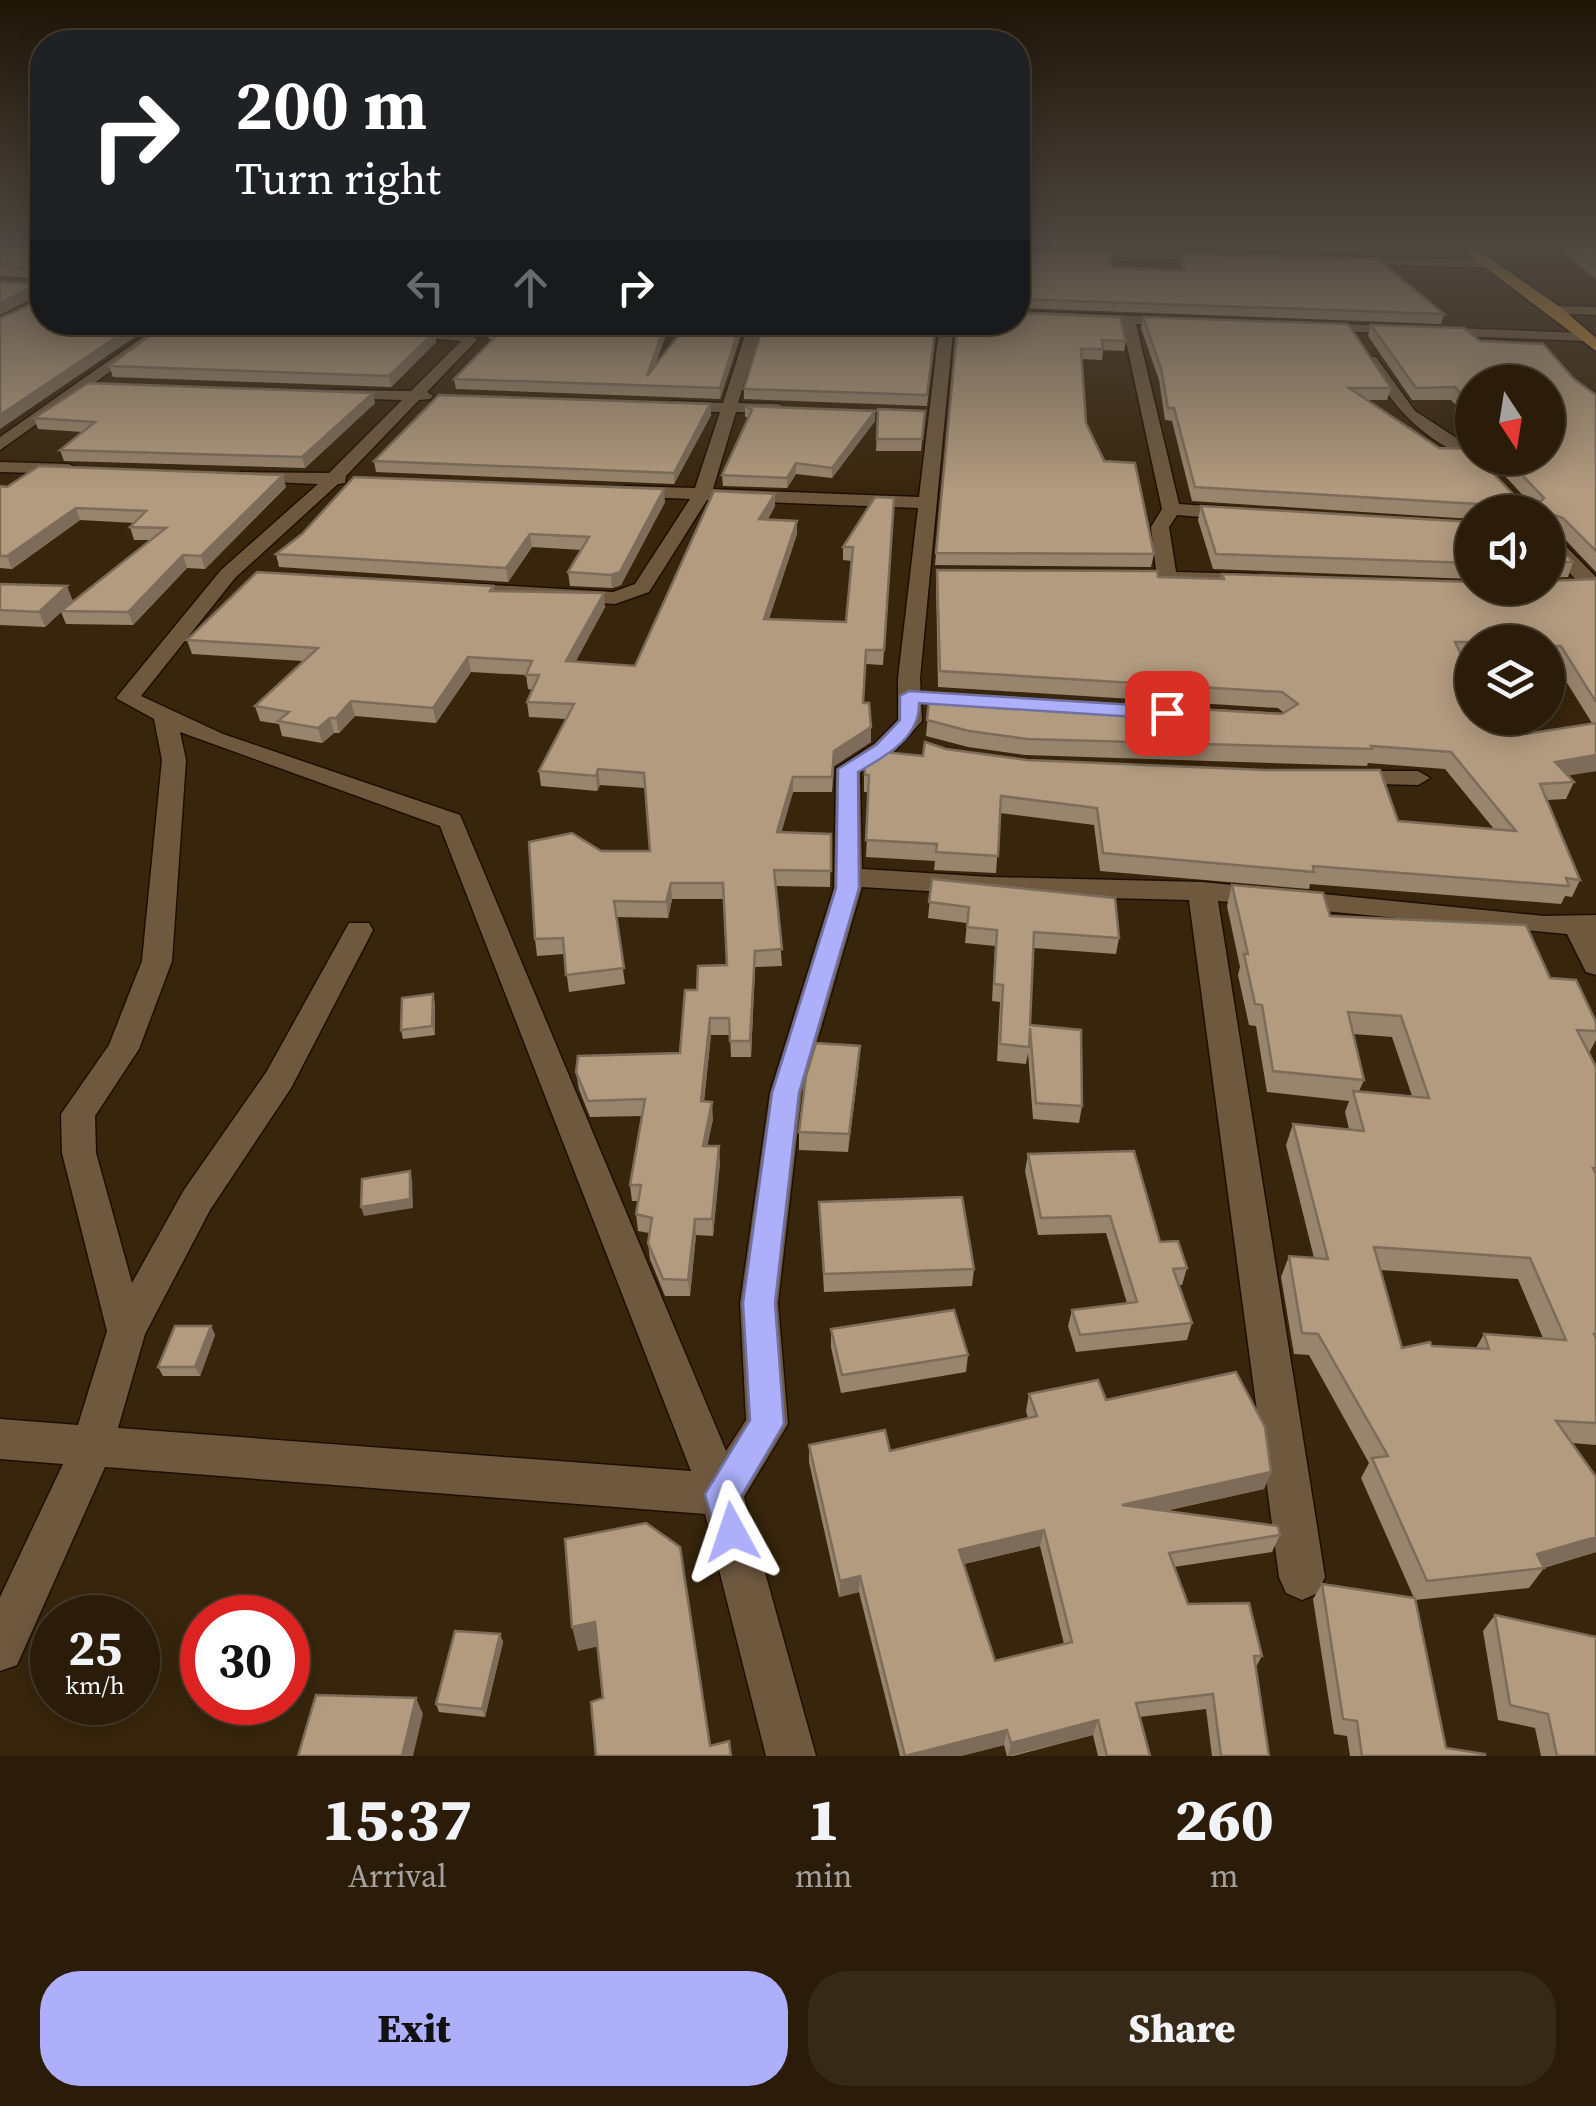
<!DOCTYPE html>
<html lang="en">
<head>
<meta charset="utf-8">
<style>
  body { margin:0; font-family:"Source Serif 4",serif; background:#362917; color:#f1f3f6; height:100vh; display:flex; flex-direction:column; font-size:38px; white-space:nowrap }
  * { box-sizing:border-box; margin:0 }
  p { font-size:32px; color:#a5a19c }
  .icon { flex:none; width:55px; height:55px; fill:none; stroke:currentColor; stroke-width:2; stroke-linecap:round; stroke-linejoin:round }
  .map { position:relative; height:1756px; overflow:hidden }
  .sheet { display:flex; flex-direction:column; background:#2a1c09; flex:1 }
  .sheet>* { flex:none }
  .top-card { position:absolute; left:30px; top:30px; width:1000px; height:305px; border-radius:40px; box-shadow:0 5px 25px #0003,0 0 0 2px #463a2a; background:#202124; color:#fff; overflow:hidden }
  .needle { width:65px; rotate:168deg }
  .tools { position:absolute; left:1455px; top:365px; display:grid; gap:20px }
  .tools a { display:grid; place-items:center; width:110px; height:110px; border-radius:50%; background:#2a1c09; box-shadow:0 5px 25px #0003,0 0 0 2px #463a2a; font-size:50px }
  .speed { position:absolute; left:30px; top:1595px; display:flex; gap:20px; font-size:50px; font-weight:700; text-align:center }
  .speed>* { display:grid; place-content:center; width:130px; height:130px; border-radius:50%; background:#2a1c09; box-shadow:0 5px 25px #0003,0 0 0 2px #463a2a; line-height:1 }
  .speed small { font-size:25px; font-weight:400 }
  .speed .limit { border:15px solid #d22; background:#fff; color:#111 }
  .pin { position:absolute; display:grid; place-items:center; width:85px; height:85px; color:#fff; margin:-42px; border-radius:20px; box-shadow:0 5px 15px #0006 }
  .me { position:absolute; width:110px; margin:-55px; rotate:355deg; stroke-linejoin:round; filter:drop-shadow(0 0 8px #0008) }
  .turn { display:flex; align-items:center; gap:35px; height:210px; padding:0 40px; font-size:45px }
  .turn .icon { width:130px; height:130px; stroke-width:2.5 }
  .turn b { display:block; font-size:70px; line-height:85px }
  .lanes { display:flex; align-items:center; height:95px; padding:0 40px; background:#0003; justify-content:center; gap:50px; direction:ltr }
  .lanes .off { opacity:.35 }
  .eta { display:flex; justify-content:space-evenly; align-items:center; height:170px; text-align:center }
  .eta b { font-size:60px; font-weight:800; line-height:70px }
  .action { display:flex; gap:20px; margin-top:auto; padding:20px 40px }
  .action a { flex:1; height:115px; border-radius:40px; background:#adaffb; color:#111; font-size:40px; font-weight:800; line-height:115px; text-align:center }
  .action a+a { background:#362917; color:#f1f3f6 }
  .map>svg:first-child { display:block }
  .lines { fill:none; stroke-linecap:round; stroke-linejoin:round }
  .street-casing { stroke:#1f0e00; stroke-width:3 }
  .highway-casing { stroke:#1f0e00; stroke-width:4 }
  .street { fill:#6e593f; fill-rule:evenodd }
  .highway { fill:#bc8435; fill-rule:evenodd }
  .wall { fill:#99856d; fill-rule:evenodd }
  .shaded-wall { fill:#7d6c59 }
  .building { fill:#b29b7f; stroke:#7d6c59; stroke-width:2.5; fill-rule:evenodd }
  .route { fill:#adaffb; stroke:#7072a3; stroke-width:2.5 }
</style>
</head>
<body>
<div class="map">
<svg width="1596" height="1756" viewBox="0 0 1596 1756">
  <rect width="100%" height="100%" fill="#38260c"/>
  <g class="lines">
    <defs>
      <g id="street">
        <polygon points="1018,246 1215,252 1221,256 1215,260 1018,254"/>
        <polygon points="1343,256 1487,260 1493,264 1487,268 1339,263"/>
        <polygon points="1555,306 1596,307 1596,315 1550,313 1550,307"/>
        <polygon points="1018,311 1181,318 1181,324 1176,325 1136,324 1179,504 1236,508 1245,514 1236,520 1177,515 1169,527 1176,572 1256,574 1266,580 1263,584 1117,580 1117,572 1156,571 1151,527 1162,509 1122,323 1018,319"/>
        <polygon points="164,322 180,322 0,450 0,437"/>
        <path d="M749 322H763L738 403 779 404 787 409 779 414 736 412 713 489 919 497 940 322H954L920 678 922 721 892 754 860 772 862 869 991 877 1202 882 1544 916 1596 915V975L1586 972 1567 934 1218 901 1325 1577 1318 1593 1302 1600 1286 1593 1279 1577 1189 900 991 895 862 887 802 1093 778 1303 788 1424 744 1497 816 1756H766L705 1514 105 1467 17 1665 0 1671V1597L63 1464 0 1459V1419L78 1425 107 1331 62 1153 61 1114 109 1045 142 961 162 760 154 719 116 698 221 570 318 484 247 481 241 480V472L329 473 402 400 338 398 333 396V390L411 391 461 341 366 333 361 332V326L456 331 478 339 427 392 433 396 430 399 419 400 346 476 345 483 338 484 235 578 141 696 223 734 460 815 726 1451 746 1420 740 1303 770 1093 834 888 836 769 874 744 898 720V678L918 508 707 500 649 592 615 604 459 595 449 589 459 583 613 592 635 584 690 499 626 496 617 491 626 486 695 488 720 412 672 411 664 406 672 401 723 403ZM180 732 440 826 691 1471 118 1428 145 1334 210 1210 291 1088 373 930 369 923H349L267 1071 184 1190 132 1283 96 1153 95 1116 139 1049 172 961 186 760Z"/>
        <polygon points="1314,323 1584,333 1591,337 1584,341 1309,330 1309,324"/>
        <path d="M1366 357H1376L1415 411 1472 448V458L1478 459C1466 460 1459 454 1448 448 1406 424 1391 399 1364 360Z"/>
        <polygon points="0,462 69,464 78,469 69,474 0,472"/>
        <polygon points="1548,533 1555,535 1596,577 1596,591 1562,591 1562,583 1577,581 1548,550"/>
        <polygon points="1347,771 1418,771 1430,778 1418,785 1338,783 1335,778 1338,773"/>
      </g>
      <polygon id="highway" points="1454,244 1469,244 1560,307 1596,338 1596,351"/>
    </defs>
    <!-- street casing -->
    <use href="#street" class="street-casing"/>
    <!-- highway casing -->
    <use href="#highway" class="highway-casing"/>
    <!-- street -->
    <use href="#street" class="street"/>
    <!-- highway -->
    <use href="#highway" class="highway"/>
  </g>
  <!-- wall -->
  <g class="wall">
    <polygon points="0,244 42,244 42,278 0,276"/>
    <polygon points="1175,244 1360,244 1362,246 1360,252 1176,247"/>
    <polygon points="1554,244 1596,244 1596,280"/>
    <polygon points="1018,250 1112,267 1182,270 1180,263 1181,254 1444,314 1441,324 1018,308 1019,313 1126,341 1124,351 1103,350 1102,360 1081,359 1086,423 1154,554 1151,567 935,565 958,322 1018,322"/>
    <polygon points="1143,317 1391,388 1387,400 1368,400 1521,502 1529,502 1494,464 1496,458 1548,458 1472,382 1472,423 1451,400 1412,400 1368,336 1371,325 1480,341 1574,379 1596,395 1596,572 1558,532 1550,530 1551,538 1573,562 1568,577 1548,578 1548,512 1472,512 1472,519 1192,501 1172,421 1165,420 1159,380 1141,328"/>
    <polygon points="390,322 457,322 451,328"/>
    <polygon points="473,322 670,322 655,366 689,322 745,322 720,399 456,389 454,379 492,341"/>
    <polygon points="936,322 927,406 744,399 744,389"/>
    <polygon points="435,332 436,342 391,387 113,377 109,366"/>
    <polygon points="375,403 305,468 64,461 60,450 82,432 38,429 34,418"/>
    <polygon points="710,404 711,415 674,484 376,472 374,461"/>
    <polygon points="745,406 875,421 832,478 796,474 787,488 723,486 722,475 748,418 745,416"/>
    <polygon points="878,409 925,411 921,451 876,451"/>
    <polygon points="0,486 286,487 205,569 187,568 133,625 66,624 61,612 45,627 0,625 0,584 73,601 151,540 134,540 130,527 135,523 80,520 12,569 0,568"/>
    <polygon points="775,494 775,506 768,519 797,534 769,619 846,622 852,561 843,560 843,547 894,498 883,665 866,664 863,703 871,742 834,766 832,792 793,792 781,832 831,834 830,887 776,886 782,966 755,967 751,1057 731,1057 730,1035 711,1035 704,1102 713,1119 707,1146 720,1163 713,1236 696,1235 690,1296 665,1296 650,1259 648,1243 649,1233 638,1231 636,1214 638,1201 632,1201 630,1185 642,1116 590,1117 579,1089 576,1072 680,1053 697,990 727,965 724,899 672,899 668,918 616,917 625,984 569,992 564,954 537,956 535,939 601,851 650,851 645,788 600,785 597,791 541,786 539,771 566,719 529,717 527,702 533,690 528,689 526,675 471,672 436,723 355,716 339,733 334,733 322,743 282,736 279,724 260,721 255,706 304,661 192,654 187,640 493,586 494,591 605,607 575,662 635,666"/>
    <polygon points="665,502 621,585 612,588 570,586 568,572 582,550 532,547 508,582 279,567 276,554"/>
    <polygon points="1201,506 1472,522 1472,579 1213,569 1198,520"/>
    <path d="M937 570 1221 579 1222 574 1472 588 1596 579V771L1568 775 1574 782 1566 799 1547 800 1580 880 1572 897 1565 896 1561 904 1310 884 1309 889 1100 871 1094 825 1000 813 996 873 934 870 935 861 866 857 869 792H864V757L923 756 946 749 1398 821 1494 829 1445 769 1368 763 1367 766 1025 755 968 747 926 736 930 693 1284 713 1278 708 938 687 936 585ZM1472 642H1548V662H1554L1592 723 1526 734 1472 718 1463 658H1472Z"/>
    <polygon points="932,879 1119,938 1116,954 1034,948 1030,1025 1082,1106 1079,1123 1033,1119 1028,1053 1026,1064 997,1061 1000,1002 992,1001 995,946 965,943 967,923 928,918"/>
    <path d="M1232 885 1330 916 1550 978 1596 1022V1040L1589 1053 1596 1067V1445L1572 1443 1596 1477V1552L1544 1568 1529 1588 1415 1600 1446 1748 1485 1756H1350L1347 1736 1334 1734 1313 1599 1322 1584 1414 1598 1361 1478 1369 1463 1309 1355 1294 1354 1281 1277 1289 1256 1314 1258 1286 1145 1293 1124 1349 1129 1345 1112 1349 1101 1267 1092 1256 1026 1249 1025 1238 975 1240 967 1227 906ZM1353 1034 1392 1037 1412 1096 1359 1091 1364 1080ZM1380 1270 1518 1279 1543 1338 1484 1334 1476 1348 1432 1346 1402 1348Z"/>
    <polygon points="435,1003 435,1035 403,1039 401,1030"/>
    <polygon points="859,1064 848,1152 799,1150 799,1132"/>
    <polygon points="1028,1154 1160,1242 1187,1268 1182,1285 1179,1285 1192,1323 1187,1340 1076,1352 1068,1326 1072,1310 1127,1303 1106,1233 1038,1235 1025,1171"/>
    <polygon points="819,1202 974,1269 972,1286 824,1292"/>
    <polygon points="211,1326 215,1335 200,1376 163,1376 158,1367"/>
    <polygon points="831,1329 968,1355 966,1372 841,1393 831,1347"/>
    <path d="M1029 1394 1106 1400 1271 1472 1264 1489 1165 1511 1280 1535 1272 1552 1174 1567 1188 1604 1262 1656 1256 1667 1269 1756H1212L1206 1709 1139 1717 1150 1756H1098L1093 1735 1013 1756H1007L1004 1745 961 1756H900L859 1592 839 1597 809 1462V1445L890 1451 1028 1418 1026 1411ZM1040 1546 1064 1644 995 1661 964 1564Z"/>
    <polygon points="1495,1615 1596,1756 1541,1756 1535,1728 1498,1720 1483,1631"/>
    <polygon points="500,1634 503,1642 485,1717 439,1712 436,1704"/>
  </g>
  <!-- shaded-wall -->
  <g class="shaded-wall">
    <polygon points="40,284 42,293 0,315 0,303"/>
    <polygon points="139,322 157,322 0,429 0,415"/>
    <polygon points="666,322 670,322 648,387 647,376"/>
    <polygon points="741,322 745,322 720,399 720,388"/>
    <polygon points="435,332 436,342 391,387 389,376"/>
    <polygon points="373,393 375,403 305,468 302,457"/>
    <polygon points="710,404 711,415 674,484 674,473"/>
    <polygon points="875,411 875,421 832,478 832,468"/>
    <polygon points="796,463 796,474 787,488 787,478"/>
    <polygon points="283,475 286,487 205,569 201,556"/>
    <polygon points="664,489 665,502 621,585 612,588 611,575"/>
    <polygon points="775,494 775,506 760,532 759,519"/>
    <polygon points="76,508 80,520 12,569 7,556"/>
    <polygon points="797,521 797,534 764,633 764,619"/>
    <polygon points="530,534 532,547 508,582 506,568"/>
    <polygon points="183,555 187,568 133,625 128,612"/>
    <polygon points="67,586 73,601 45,627 39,612"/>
    <polygon points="604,593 605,607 568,676 566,661"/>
    <polygon points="468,657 471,672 436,723 433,708"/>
    <polygon points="351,701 355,716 339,733 336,718"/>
    <polygon points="330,718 334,733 322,743 318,728"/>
    <polygon points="871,727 871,742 834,766 832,792 834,751"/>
    <polygon points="1596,755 1596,771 1548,779 1555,762"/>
    <polygon points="598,769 600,785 597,791 596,776"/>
    <polygon points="793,777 793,792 777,848 777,832"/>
    <polygon points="671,883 672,899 668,918 666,902"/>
    <polygon points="755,951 755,967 751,1057 750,1041"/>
    <polygon points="433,994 435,1003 435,1035 432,1026"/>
    <polygon points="710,1018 711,1035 702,1118 701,1101"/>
    <polygon points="860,1046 859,1064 848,1152 849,1134"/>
    <polygon points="712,1102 713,1119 704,1162 703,1146"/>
    <polygon points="719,1146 720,1163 713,1236 712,1219"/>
    <polygon points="410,1171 412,1180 413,1208 364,1216 361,1207"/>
    <polygon points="695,1219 696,1235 690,1296 688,1280"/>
    <polygon points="211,1326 215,1335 200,1376 195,1367"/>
    <polygon points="1271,1472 1264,1489 1117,1521 1122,1505"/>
    <polygon points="1044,1530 1040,1546 956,1566 959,1550"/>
    <polygon points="1596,1537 1596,1552 1542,1568 1537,1554"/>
    <polygon points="860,1576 859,1592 839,1597 840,1581"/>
    <polygon points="595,1622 600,1646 578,1651 572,1627"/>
    <polygon points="500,1634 503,1642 485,1717 482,1709"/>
    <polygon points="416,1698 423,1714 413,1756 402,1756"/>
    <polygon points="1098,1720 1093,1735 1008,1756 1011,1743"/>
    <polygon points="1007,1730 1004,1745 961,1756 908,1756"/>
  </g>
  <!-- building -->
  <g class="building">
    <polygon points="0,244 42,244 42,278 42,269 0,266"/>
    <polygon points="1281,244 1360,244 1362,246"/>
    <polygon points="1568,244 1596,244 1596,268"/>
    <polygon points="1018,250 1111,252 1112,267 1186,271 1181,254 1378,259 1444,314 1018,299"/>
    <polygon points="42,280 42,322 139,322 0,415 0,318 40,300 40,284 0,303 0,282 39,283"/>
    <polygon points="1018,305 1019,313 1120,317 1126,341 1102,340 1103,349 1081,349 1086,423 1104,461 1135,463 1154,554 936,553 958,322 1018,322"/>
    <polygon points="1143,317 1348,324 1391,388 1349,388 1439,448 1470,449 1472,452 1472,458 1478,458 1521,502 1540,502 1544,498 1506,458 1548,458 1548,382 1472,382 1472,406 1455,387 1416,388 1371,325 1464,328 1480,341 1543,344 1574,379 1596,395 1596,551 1563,518 1554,515 1550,519 1551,538 1573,562 1553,562 1550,569 1548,569 1548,512 1479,512 1480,508 1477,504 1195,487 1174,408 1168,408 1161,368"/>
    <polygon points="168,322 278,322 435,332 389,376 109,366"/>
    <polygon points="482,322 666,322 647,376 689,322 741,322 720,388 454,379 496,336"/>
    <polygon points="764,322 936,322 927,395 744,389"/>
    <polygon points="88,383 373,393 302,457 60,450 95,422 34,418"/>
    <polygon points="439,395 710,404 674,473 374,461"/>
    <polygon points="745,406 875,411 832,468 796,463 787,478 722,475 752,410"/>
    <polygon points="878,409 925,411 922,439 877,439"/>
    <polygon points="39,466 283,475 201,556 183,555 128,612 61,611 166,528 130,527 146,511 76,508 7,556 0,556 0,486 7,487"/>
    <polygon points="354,477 664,489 620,572 611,575 568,572 589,537 530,534 506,568 276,554 302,534"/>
    <polygon points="714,491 775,494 759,519 797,521 764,619 846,622 853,547 843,547 875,497 894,498 884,650 866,650 863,703 869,703 871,727 834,751 832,777 793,777 777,832 831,834 831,871 774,870 782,949 755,951 750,1041 730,1041 729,1018 710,1018 701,1101 712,1102 703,1146 719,1146 712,1219 695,1219 688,1280 663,1279 648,1243 652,1218 636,1214 641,1185 630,1185 645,1099 588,1101 576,1072 578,1056 680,1053 685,990 697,990 698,966 727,965 723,883 671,883 666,902 614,901 624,968 566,975 563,938 535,939 529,842 572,833 601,851 650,851 644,773 598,769 596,776 539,771 574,704 527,702 539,675 526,675 532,661 468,657 433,708 351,701 336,718 330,718 318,728 278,721 289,712 255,706 318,648 187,640 257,572 493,586 490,591 604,593 566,661 635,666"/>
    <polygon points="1201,506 1472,522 1472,563 1216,554"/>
    <polygon points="937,570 1144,571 1157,571 1158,577 1224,579 1222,574 1472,582 1472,588 1548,588 1548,581 1596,579 1596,702 1561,646 1548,646 1548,642 1455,642 1472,677 1472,718 1506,718 1526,734 1596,723 1596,755 1555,762 1574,782 1540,784 1580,880 1566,878 1569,886 1313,866 1314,872 1103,853 1097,808 1001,796 998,856 936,852 937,844 866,840 869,775 865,775 864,757 874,751 923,756 925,742 946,749 1027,760 1265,770 1380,770 1398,821 1516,831 1451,752 1371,746 1372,749 1027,739 969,731 927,720 930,693 1282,714 1298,704 1282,692 940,671"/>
    <polygon points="0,584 67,586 39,612 0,610"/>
    <polygon points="932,879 1115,898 1119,938 1034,932 1030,1025 1081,1030 1082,1106 1036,1103 1030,1028 1029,1047 1000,1044 1003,985 994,984 997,930 967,927 969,907 929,902"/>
    <path d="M1232 885 1323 893 1330 916 1526 925 1550 978 1576 980 1596 1022V1031L1577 1030 1596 1067V1168H1593L1596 1174V1334H1594L1596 1338V1423L1556 1421 1596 1477V1537L1537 1554 1544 1568 1427 1581 1372 1458 1388 1456 1318 1334 1302 1333 1289 1256 1328 1259 1293 1124 1364 1131 1353 1091 1429 1098 1401 1016 1348 1012 1364 1080 1273 1071 1262 1005 1255 1004 1244 954H1248ZM1374 1247 1530 1258 1566 1340 1484 1334 1489 1349 1432 1346 1430 1342 1402 1348Z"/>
    <polygon points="433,994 432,1026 401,1030 402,998"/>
    <polygon points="816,1043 860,1046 849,1134 799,1132 806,1076"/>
    <polygon points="1134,1151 1160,1242 1178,1241 1187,1268 1173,1269 1192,1323 1080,1335 1072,1310 1137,1302 1110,1216 1041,1218 1028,1154"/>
    <polygon points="410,1171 410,1199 361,1207 362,1179"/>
    <polygon points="962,1197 974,1269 824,1274 819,1202"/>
    <polygon points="954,1310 968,1355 842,1375 831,1329"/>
    <polygon points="175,1326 211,1326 195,1367 158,1367"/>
    <path d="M1236 1372 1265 1427 1271 1472 1122 1505 1278 1526 1280 1535 1169 1553 1188 1604 1249 1603 1262 1656H1254L1269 1756H1221L1213 1694 1136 1703 1150 1756H1107L1098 1720 1011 1743 1007 1730 905 1756 860 1576 840 1581 809 1445 885 1430 890 1451 1037 1416 1029 1394 1098 1380 1106 1400ZM1044 1530 1072 1642 995 1661 959 1550Z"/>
    <polygon points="646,1523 680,1547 710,1746 729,1741 731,1756 596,1756 591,1702 603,1698 595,1622 572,1627 565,1539"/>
    <polygon points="1322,1584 1415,1598 1446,1748 1485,1754 1485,1756 1362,1756 1357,1721 1343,1719"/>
    <polygon points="1495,1615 1596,1637 1596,1756 1557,1756 1548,1714 1510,1705"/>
    <polygon points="455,1631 500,1634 482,1709 436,1704"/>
    <polygon points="316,1695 416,1698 402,1756 298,1756"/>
  </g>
  <!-- sky -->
  <linearGradient id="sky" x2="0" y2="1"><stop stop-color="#1f1507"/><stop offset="0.5" stop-color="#4d4740"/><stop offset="1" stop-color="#4d4740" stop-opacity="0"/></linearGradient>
  <rect width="1596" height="490" fill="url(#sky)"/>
  <!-- route -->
  <path class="route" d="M909 691 1167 707 1177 713 1167 719 919 703C920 738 886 756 858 772L859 888 799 1093 775 1303 784 1424 741 1497 750 1532 745 1544 732 1550 719 1544 705 1494 750 1420 743 1303 772 1093 836 888 838 769 876 745 900 720V696Z"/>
</svg>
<div class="tools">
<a><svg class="needle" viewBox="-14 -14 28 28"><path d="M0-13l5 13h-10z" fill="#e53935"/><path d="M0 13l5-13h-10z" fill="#a5a19c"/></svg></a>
<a><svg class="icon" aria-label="sound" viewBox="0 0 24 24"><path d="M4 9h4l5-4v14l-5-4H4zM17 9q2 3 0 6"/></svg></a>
<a><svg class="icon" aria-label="layers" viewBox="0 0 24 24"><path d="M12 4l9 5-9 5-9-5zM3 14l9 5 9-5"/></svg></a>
</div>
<div class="speed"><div>25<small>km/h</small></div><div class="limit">30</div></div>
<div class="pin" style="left:1167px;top:713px;background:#d93025"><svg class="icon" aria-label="arrive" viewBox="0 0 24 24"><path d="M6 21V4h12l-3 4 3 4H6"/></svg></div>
<svg class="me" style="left:732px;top:1532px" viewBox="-20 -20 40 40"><path d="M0-17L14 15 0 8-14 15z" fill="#adaffb" stroke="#fff" stroke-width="4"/></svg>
<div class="top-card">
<div class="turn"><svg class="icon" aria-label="right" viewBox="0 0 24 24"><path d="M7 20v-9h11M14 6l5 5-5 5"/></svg><div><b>200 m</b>Turn right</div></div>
<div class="lanes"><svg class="icon off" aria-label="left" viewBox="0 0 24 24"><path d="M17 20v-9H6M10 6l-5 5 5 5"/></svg><svg class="icon off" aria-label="ahead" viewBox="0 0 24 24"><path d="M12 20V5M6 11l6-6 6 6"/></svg><svg class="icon" aria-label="right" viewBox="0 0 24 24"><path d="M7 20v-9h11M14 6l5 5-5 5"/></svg></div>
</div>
</div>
<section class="sheet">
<div class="eta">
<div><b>15:37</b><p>Arrival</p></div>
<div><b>1</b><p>min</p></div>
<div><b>260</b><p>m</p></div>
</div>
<div class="action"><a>Exit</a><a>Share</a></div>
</section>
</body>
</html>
